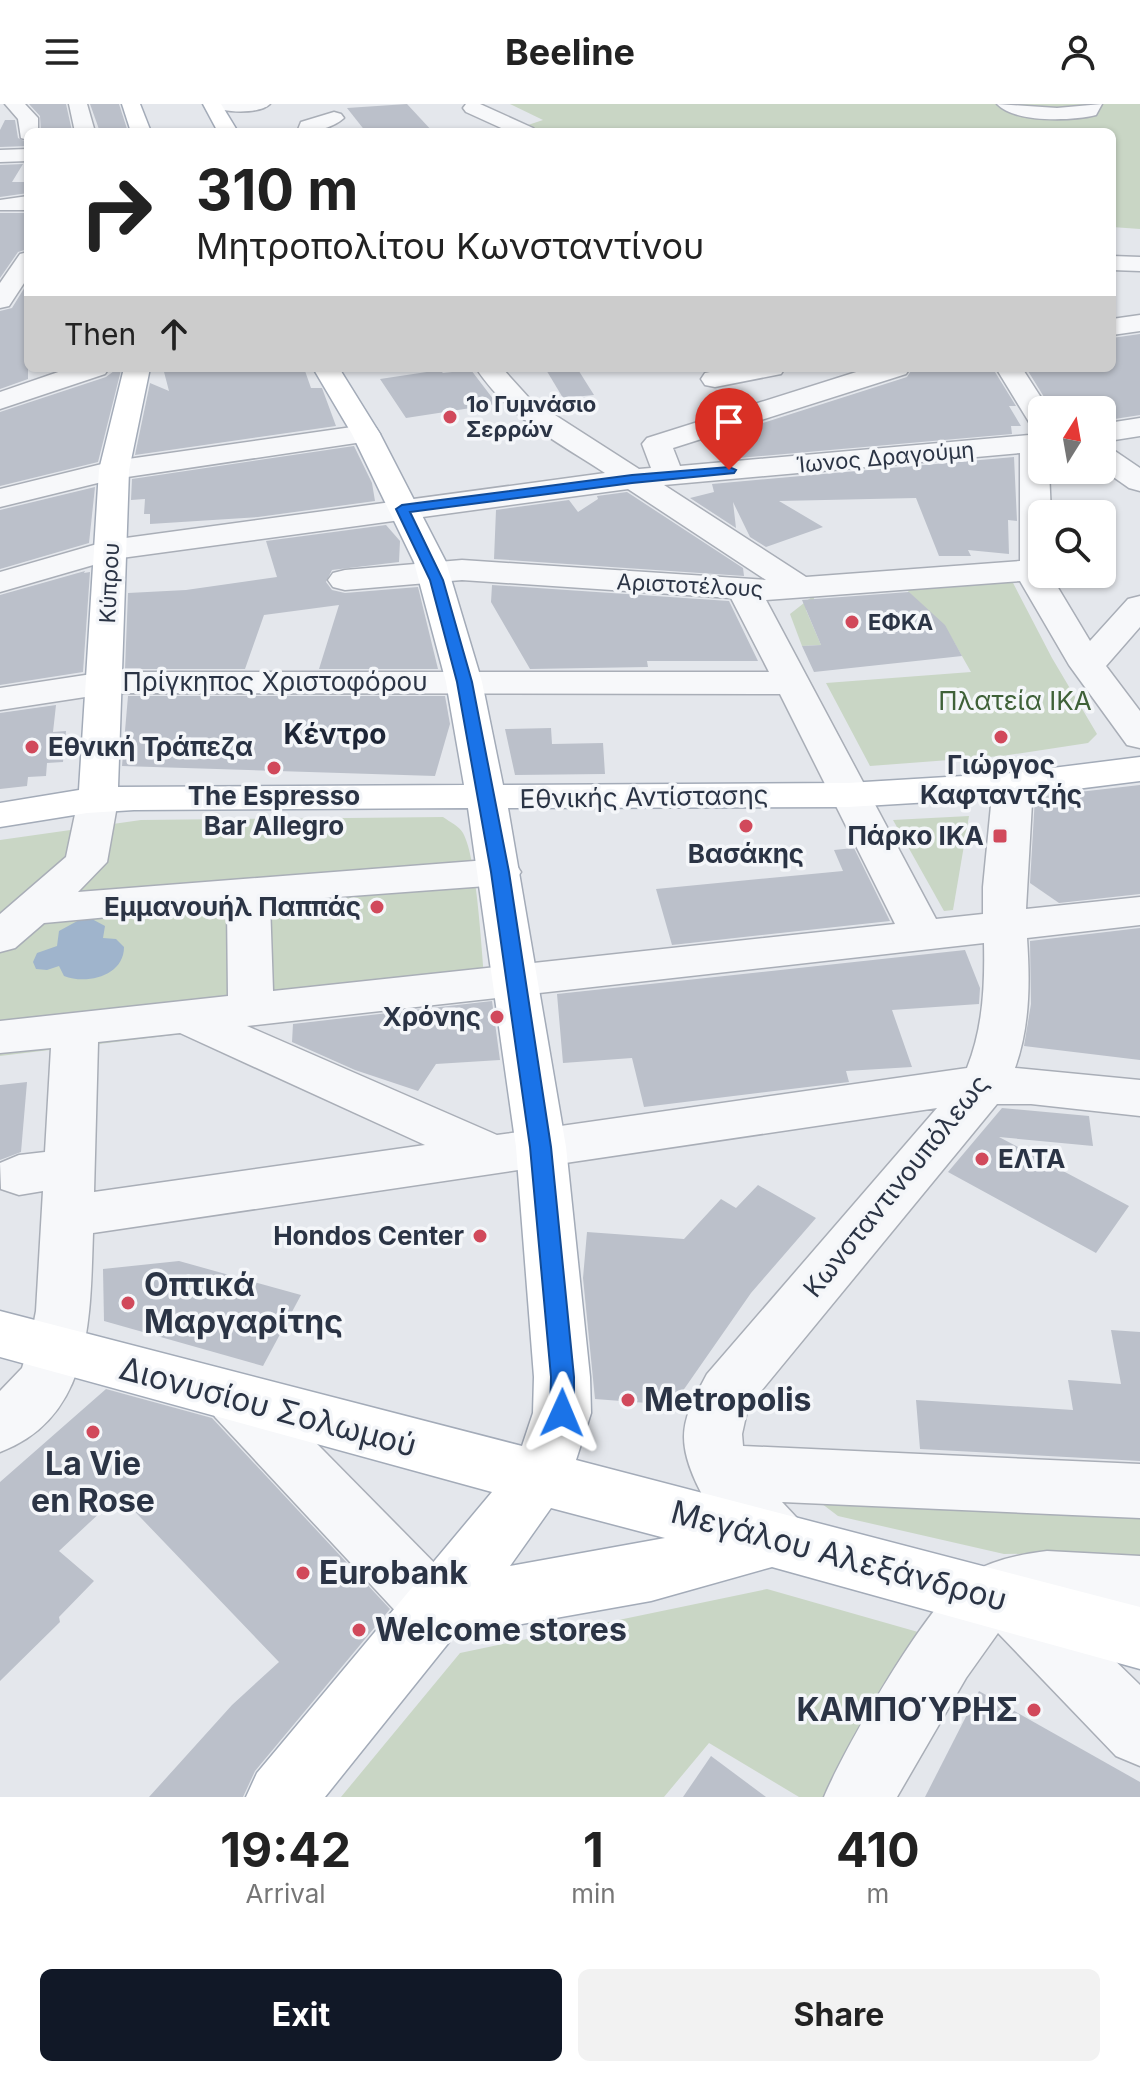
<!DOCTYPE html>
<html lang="en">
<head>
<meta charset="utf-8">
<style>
  body { margin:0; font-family:Inter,sans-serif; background:#f2f2f2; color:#222; height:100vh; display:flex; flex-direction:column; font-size:30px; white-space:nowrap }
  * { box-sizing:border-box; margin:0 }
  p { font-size:26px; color:#767676 }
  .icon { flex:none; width:44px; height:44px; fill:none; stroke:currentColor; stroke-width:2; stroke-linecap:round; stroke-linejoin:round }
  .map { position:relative; height:1693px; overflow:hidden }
  .details { display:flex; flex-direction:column; background:#fff; flex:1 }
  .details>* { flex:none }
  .banner { position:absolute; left:24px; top:24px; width:1092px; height:244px; border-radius:12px; box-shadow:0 2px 6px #0004; background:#fff; color:#222; overflow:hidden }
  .needle { width:52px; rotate:11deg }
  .fabs { position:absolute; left:1028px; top:292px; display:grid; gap:16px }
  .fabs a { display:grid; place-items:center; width:88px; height:88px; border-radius:12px; background:#fff; box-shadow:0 2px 6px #0004; font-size:40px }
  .pin { position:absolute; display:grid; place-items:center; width:68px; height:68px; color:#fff; margin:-82px -34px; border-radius:50% 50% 50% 0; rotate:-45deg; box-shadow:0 0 8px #0007 }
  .pin .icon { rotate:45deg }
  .me { position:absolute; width:88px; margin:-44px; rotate:1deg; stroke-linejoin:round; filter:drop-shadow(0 0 6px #0008) }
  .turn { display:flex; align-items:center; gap:28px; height:168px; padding:0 40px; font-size:36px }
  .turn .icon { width:104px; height:104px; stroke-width:2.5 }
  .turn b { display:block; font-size:56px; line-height:68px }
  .then { display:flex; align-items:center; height:76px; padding:0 40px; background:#0003; gap:16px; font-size:30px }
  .eta { display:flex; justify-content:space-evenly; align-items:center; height:136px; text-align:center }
  .eta b { font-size:48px; font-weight:700; line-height:56px }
  .button { display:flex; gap:16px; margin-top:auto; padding:16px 40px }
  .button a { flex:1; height:92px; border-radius:12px; background:#111827; color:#fff; font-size:32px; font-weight:700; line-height:92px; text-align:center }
  .button a+a { background:#f2f2f2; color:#222 }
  header { display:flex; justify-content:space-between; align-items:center; height:104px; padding:0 40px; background:#fff; font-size:36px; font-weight:700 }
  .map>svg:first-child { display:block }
  .green { fill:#c9d6c5 }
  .water { fill:#9fb4cc }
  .building { fill:#bbc0ca }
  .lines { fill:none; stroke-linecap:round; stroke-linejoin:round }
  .minor-casing { stroke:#a9aeb7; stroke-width:3 }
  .major-casing { stroke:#a3abb8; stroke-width:3 }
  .minor { fill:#f7f8fa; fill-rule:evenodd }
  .major { fill:#fff; fill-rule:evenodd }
  .route { fill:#1a73e8; stroke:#114b97; stroke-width:2 }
  .poi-dot { fill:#d1495b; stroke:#f4f6f9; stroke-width:3 }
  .labels { text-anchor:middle; stroke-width:7; stroke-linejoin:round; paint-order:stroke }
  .far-poi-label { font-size:22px; font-weight:bold; fill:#2b3445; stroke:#f4f6f9; text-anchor:start }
  .far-street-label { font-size:22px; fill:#2b3445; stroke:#f4f6f9 }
  .street-label { font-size:26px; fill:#2b3445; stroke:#f4f6f9 }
  .park-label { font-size:26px; fill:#3f6138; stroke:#f4f6f9 }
  .poi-label { font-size:26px; font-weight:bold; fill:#2b3445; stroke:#f4f6f9; text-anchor:end }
  .neighbourhood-label { font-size:28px; font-weight:bold; fill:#1d2536; stroke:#f4f6f9 }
  .near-poi-label { font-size:32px; font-weight:bold; fill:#2b3445; stroke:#f4f6f9; text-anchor:start }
  .near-street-label { font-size:32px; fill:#2b3445; stroke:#f4f6f9 }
</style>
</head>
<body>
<header><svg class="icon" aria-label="menu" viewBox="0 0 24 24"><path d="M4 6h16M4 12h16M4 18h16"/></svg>Beeline<svg class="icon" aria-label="person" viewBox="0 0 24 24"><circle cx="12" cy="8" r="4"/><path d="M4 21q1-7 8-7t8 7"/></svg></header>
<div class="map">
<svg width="1140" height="1693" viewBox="0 0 1140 1693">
  <rect width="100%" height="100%" fill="#e4e7ec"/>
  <!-- green -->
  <g class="green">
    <polygon points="510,0 1140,0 1140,125 1112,123 1112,28 533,28 525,22 543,16"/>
    <polygon points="1011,475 1052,554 1097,630 1088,639 1002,652 870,662 826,579 971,568 950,531 904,483"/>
    <polygon points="813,492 818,505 806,506 821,541 802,542 790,510"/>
    <polygon points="969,712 953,806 944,807 893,716"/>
    <path d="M443 713C450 718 459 722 463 729 478 756 482 858 486 893L0 952V736L141 716Z"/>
    <polygon points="809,1390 1140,1405 1140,1453 1111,1449 1004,1450 838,1412"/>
    <polygon points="767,1485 932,1532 834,1693 799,1693 709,1639 664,1693 341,1693 460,1549"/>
  </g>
  <!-- water -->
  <path class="water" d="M81 815H92L105 822 103 834 116 835 124 843C124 872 87 881 64 872L59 862 47 866 36 865 33 858 37 849 57 842 59 827Z"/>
  <!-- building -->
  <g class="building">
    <polygon points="29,0 66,0 72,27 41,28 40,12"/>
    <polygon points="90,0 119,0 128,28 100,28"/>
    <polygon points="407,0 433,28 366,28 347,4"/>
    <polygon points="5,16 15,16 18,34 28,39 28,42 0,43 0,26"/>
    <polygon points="23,60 12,78 28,78 28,89 0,93 0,61"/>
    <polygon points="0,109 28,109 28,145 18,148 0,174"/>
    <polygon points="28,178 28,275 0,285 0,207 12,204"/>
    <polygon points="1140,230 1140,311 1102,317 1102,306 1066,306 1063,301 1049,301 1028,267 1112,265 1112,234"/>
    <polygon points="118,264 121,266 98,358 0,382 0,308 106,273"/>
    <polygon points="163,264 304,264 311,284 322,284 336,322 135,351 150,279 169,287"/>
    <polygon points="545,264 577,264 594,291 563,294"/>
    <polygon points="913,264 986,264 988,268 995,268 1016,302 1009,302 1021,322 1011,322 1012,330 738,354 728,330 907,273"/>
    <polygon points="440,266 443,269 471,266 497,300 406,314 380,275"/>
    <polygon points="354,342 372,379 375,397 258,413 150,420 150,410 144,410 145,395 131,396 132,375"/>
    <polygon points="1014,353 1017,417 1008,416 1009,450 968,446 971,452 939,452 916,394 779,397 823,423 766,443 750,433 733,398 736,424 690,394 714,388 712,380"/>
    <polygon points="95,383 89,439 0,465 0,406"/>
    <polygon points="627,388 743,464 744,472 494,455 496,406 569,396 578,408 598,395 597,392"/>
    <polygon points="386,421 400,437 399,458 332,466 326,478 332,486 345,489 418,483 438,565 319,565 339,501 264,511 245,565 125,565 128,489 186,486 277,473 266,437"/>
    <polygon points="85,467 84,469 90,468 83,568 0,581 0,491"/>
    <polygon points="492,481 729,497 758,557 647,557 648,563 530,565 491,498"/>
    <polygon points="909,488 945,521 962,552 814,568 802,542 821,541 802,496"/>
    <polygon points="128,592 445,592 450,620 435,672 122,662"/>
    <polygon points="56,601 53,628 66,627 63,658 47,659 46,672 28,673 27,682 0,685 0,609"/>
    <polygon points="551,624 552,640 603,639 605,670 515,671 505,625"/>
    <polygon points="1140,681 1140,790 1059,799 1030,779 1035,693"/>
    <polygon points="854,744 890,817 672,841 656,785 843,767 834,746"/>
    <polygon points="1140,824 1140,956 1024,942 1031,900 1030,837"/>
    <polygon points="965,846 980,884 979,900 892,906 912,963 846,967 849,978 644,1003 632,954 563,959 557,890"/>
    <polygon points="492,897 500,956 436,960 418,987 355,966 292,938 293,920"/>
    <polygon points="27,978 21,1048 0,1056 0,981"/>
    <polygon points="1002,1004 1089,1012 1093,1042 999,1033 1129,1102 1096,1149 948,1068"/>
    <polygon points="758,1081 816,1114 751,1189 673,1301 595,1295 583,1174 587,1128 684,1135 721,1095 736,1104"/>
    <polygon points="179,1157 301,1191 263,1262 104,1217 103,1165"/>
    <polygon points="1111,1226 1140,1228 1140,1357 920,1345 916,1296 1073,1306 1068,1276 1121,1280"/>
    <polygon points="106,1285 212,1314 390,1505 255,1667 243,1693 149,1693 232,1601 279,1558 119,1391 59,1447 94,1477 59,1513 60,1518 0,1577 0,1378"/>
    <polygon points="979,1587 1140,1678 1140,1693 925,1693"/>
    <polygon points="711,1652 766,1693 683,1693"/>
  </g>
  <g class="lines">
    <defs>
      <g id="minor">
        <polygon points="5,0 25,0 38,14 38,28 28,28 28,36 21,34 18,15"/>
        <polygon points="69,0 87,0 95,28 75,28"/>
        <path d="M211 0H270C260 10 221 10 211 0Z"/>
        <polygon points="466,0 480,0 533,24 536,28 510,28 466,8 463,4"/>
        <path d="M997 0 1057 4 1102 0 1096 11C1071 17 1015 19 997 0Z"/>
        <path d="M334 8 341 10 344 14C332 25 312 28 297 28L301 18Z"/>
        <polygon points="28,45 28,57 0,58 0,46"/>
        <polygon points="28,92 28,106 0,106 0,96"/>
        <polygon points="28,148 28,173 9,202 0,204 0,179 20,150"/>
        <polygon points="1112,152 1140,153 1140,167 1112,166"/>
        <polygon points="1140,211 1140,227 1112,231 1112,215"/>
        <polygon points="70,264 109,264 105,270 0,305 0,288"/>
        <path d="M476 264H502L530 295 639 365 651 364 642 340 647 334 869 264H910L906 270 673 344 680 362 1029 331 1038 324 1032 323 996 264H1022L1049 306H1042V366H1049L1051 410H1042V470H1053L1054 477 1090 537 1128 495 1140 492V523L1106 562 1140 607V644L1127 641 1069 561 1020 477 766 496 936 815 983 810V783L993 681 999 673 1013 669 1027 673 1033 681 1026 805 1140 793V821L1027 834C1030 878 1030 922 1015 964L1140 976V1012L1031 1000H997L748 1303 742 1330 743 1342 1140 1360V1414L782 1398 797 1414 806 1434 797 1454 775 1463C768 1460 758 1458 752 1453 722 1430 684 1371 684 1333 684 1310 697 1289 707 1270L937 1004 93 1129C90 1212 93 1313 0 1348V1287L22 1264 30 1238 36 1207 43 1087 19 1091 1 1085 0 1059 19 1051 45 1048 51 944 0 949V917L228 892 227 802 44 819 15 844 0 848V810L66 753 78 696 84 688 98 684 112 688 118 696 107 758 78 788 500 755 515 759 521 768 515 777 500 781 270 798 273 887 895 820 780 590 135 589 105 590 0 606V584L105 568H769L731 494 462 476 345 486 333 483 328 476 333 469 345 466 462 456 766 476 628 385 114 455 0 488V468L111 436 605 369C556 337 509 314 476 264ZM1020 349V457L806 473 664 381ZM984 839C985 882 983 924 967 964L497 1031 247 922ZM180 929 425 1041 94 1088 98 938Z"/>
        <polygon points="730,264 785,264 781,270 715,283 705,281 701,275 705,269"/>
        <polygon points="1140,314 1140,332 1102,338 1102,320"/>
        <polygon points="366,321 376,324 380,330 376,336 114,375 0,403 0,385 114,357"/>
        <polygon points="1102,342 1112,345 1140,364 1140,387 1129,384 1102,365"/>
        <polygon points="235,1270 255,1277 458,1483 468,1505 458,1527 436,1536 414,1527 215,1313 206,1295 215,1277"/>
        <path d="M1047 1447 1140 1452V1512L1064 1507 1140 1581V1662L1116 1652 998 1529 966 1574 897 1693H824C844 1645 929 1495 971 1469 993 1456 1022 1450 1047 1447Z"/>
      </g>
      <g id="major">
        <polygon points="122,0 140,0 151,28 131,28"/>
        <polygon points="203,0 221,0 238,28 218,28"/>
        <path d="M124 264H150L129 366 118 683 464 681 446 578 414 458 352 330 313 264H339L380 330 446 458 482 578 503 681 848 679 1013 669 1140 653V677L1013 693 848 703 508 704 566 1043 590 1273 591 1309 576 1356 1140 1503V1565L772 1463 651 1497 454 1532 325 1693H246L257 1669 492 1388 0 1253V1207L522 1342 533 1309 534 1273 516 1043 468 704 134 706 87 709 0 723V699L79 686 99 366ZM551 1404 665 1434 510 1462Z"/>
      </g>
    </defs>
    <!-- minor casing -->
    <use href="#minor" class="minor-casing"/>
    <!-- major casing -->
    <use href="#major" class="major-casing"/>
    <!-- minor -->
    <use href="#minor" class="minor"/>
    <!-- major -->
    <use href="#major" class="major"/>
  </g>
  <!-- route -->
  <polygon class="route" points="729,363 736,366 734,369 632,379 410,408 443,476 472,578 509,768 551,1043 574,1273 574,1309 570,1316 562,1319 553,1316 550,1309 551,1273 530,1043 491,768 457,578 430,476 396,405 402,401 632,371"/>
  <!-- markers -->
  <g class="poi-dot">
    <circle cx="450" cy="313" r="8"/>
    <circle cx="852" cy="518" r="8"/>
    <circle cx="1001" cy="633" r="8"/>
    <circle cx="32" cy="643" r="8"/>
    <circle cx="274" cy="664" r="8"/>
    <circle cx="746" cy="722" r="8"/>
    <rect x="992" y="724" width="16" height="16" rx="4"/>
    <circle cx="377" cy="803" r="8"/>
    <circle cx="497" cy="913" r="8"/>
    <circle cx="982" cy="1055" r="8"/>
    <circle cx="480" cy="1132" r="8"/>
    <circle cx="128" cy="1199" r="8"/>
    <circle cx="628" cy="1296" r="8"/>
    <circle cx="93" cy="1328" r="8"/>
    <circle cx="303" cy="1469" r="8"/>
    <circle cx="359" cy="1526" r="8"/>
    <circle cx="1034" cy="1606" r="8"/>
  </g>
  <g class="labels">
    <!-- far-poi labels -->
    <g class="far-poi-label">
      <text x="466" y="308">1ο Γυμνάσιο<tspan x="466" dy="25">Σερρών</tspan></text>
      <text x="868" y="526">ΕΦΚΑ</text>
    </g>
    <!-- far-street labels -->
    <g class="far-street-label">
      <text transform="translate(885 353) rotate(-5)" y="8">Ίωνος Δραγούμη</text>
      <text transform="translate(109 479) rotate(-87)" y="8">Κύπρου</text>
      <text transform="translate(690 481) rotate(3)" y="8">Αριστοτέλους</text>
    </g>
    <!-- street labels -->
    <g class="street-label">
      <text x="275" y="587">Πρίγκηπος Χριστοφόρου</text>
      <text transform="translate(644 693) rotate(-1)" y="9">Εθνικής Αντίστασης</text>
      <text transform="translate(896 1082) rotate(-51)" y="9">Κωνσταντινουπόλεως</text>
    </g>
    <!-- park labels -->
    <g class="park-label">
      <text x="1015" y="606">Πλατεία ΙΚΑ</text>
    </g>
    <!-- poi labels -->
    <g class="poi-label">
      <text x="48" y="652" text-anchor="start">Εθνική Τράπεζα</text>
      <text x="1001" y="670" text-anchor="middle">Γιώργος<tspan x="1001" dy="30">Καφταντζής</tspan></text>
      <text x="274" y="701" text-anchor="middle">The Espresso<tspan x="274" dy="30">Bar Allegro</tspan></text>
      <text x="984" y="741">Πάρκο ΙΚΑ</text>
      <text x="746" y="759" text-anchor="middle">Βασάκης</text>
      <text x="361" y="812">Εμμανουήλ Παππάς</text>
      <text x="481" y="922">Χρόνης</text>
      <text x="998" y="1064" text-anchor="start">ΕΛΤΑ</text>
      <text x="464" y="1141">Hondos Center</text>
    </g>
    <!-- neighbourhood labels -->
    <g class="neighbourhood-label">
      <text x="335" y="640">Κέντρο</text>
    </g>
    <!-- near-poi labels -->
    <g class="near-poi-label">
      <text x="144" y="1192">Οπτικά<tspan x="144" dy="37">Μαργαρίτης</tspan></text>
      <text x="644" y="1307">Metropolis</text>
      <text x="93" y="1371" text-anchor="middle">La Vie<tspan x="93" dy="37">en Rose</tspan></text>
      <text x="319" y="1480">Eurobank</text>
      <text x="375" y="1537">Welcome stores</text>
      <text x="1018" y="1617" text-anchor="end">ΚΑΜΠΟΎΡΗΣ</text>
    </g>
    <!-- near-street labels -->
    <g class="near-street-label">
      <text transform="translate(268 1303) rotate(15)" y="11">Διονυσίου Σολωμού</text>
      <text transform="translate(839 1452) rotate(15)" y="11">Μεγάλου Αλεξάνδρου</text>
    </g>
  </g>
</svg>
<div class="fabs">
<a><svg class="needle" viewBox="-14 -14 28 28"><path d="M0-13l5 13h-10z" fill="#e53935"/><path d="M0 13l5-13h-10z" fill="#767676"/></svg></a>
<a><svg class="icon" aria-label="search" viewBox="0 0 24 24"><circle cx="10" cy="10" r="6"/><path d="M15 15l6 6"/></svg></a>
</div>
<div class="pin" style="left:729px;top:366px;background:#d93025"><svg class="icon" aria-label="arrive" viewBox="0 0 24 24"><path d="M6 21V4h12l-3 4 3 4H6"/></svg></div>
<svg class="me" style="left:562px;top:1309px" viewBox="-20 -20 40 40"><path d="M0-17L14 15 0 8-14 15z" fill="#1a73e8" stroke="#fff" stroke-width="4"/></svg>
<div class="banner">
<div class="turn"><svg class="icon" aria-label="right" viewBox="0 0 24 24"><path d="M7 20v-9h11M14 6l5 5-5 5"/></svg><div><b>310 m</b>Μητροπολίτου Κωνσταντίνου</div></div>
<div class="then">Then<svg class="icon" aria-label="ahead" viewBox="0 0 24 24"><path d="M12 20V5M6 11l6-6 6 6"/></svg></div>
</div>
</div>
<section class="details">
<div class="eta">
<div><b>19:42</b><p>Arrival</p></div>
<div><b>1</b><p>min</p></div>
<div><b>410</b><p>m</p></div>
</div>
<div class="button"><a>Exit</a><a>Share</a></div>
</section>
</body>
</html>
